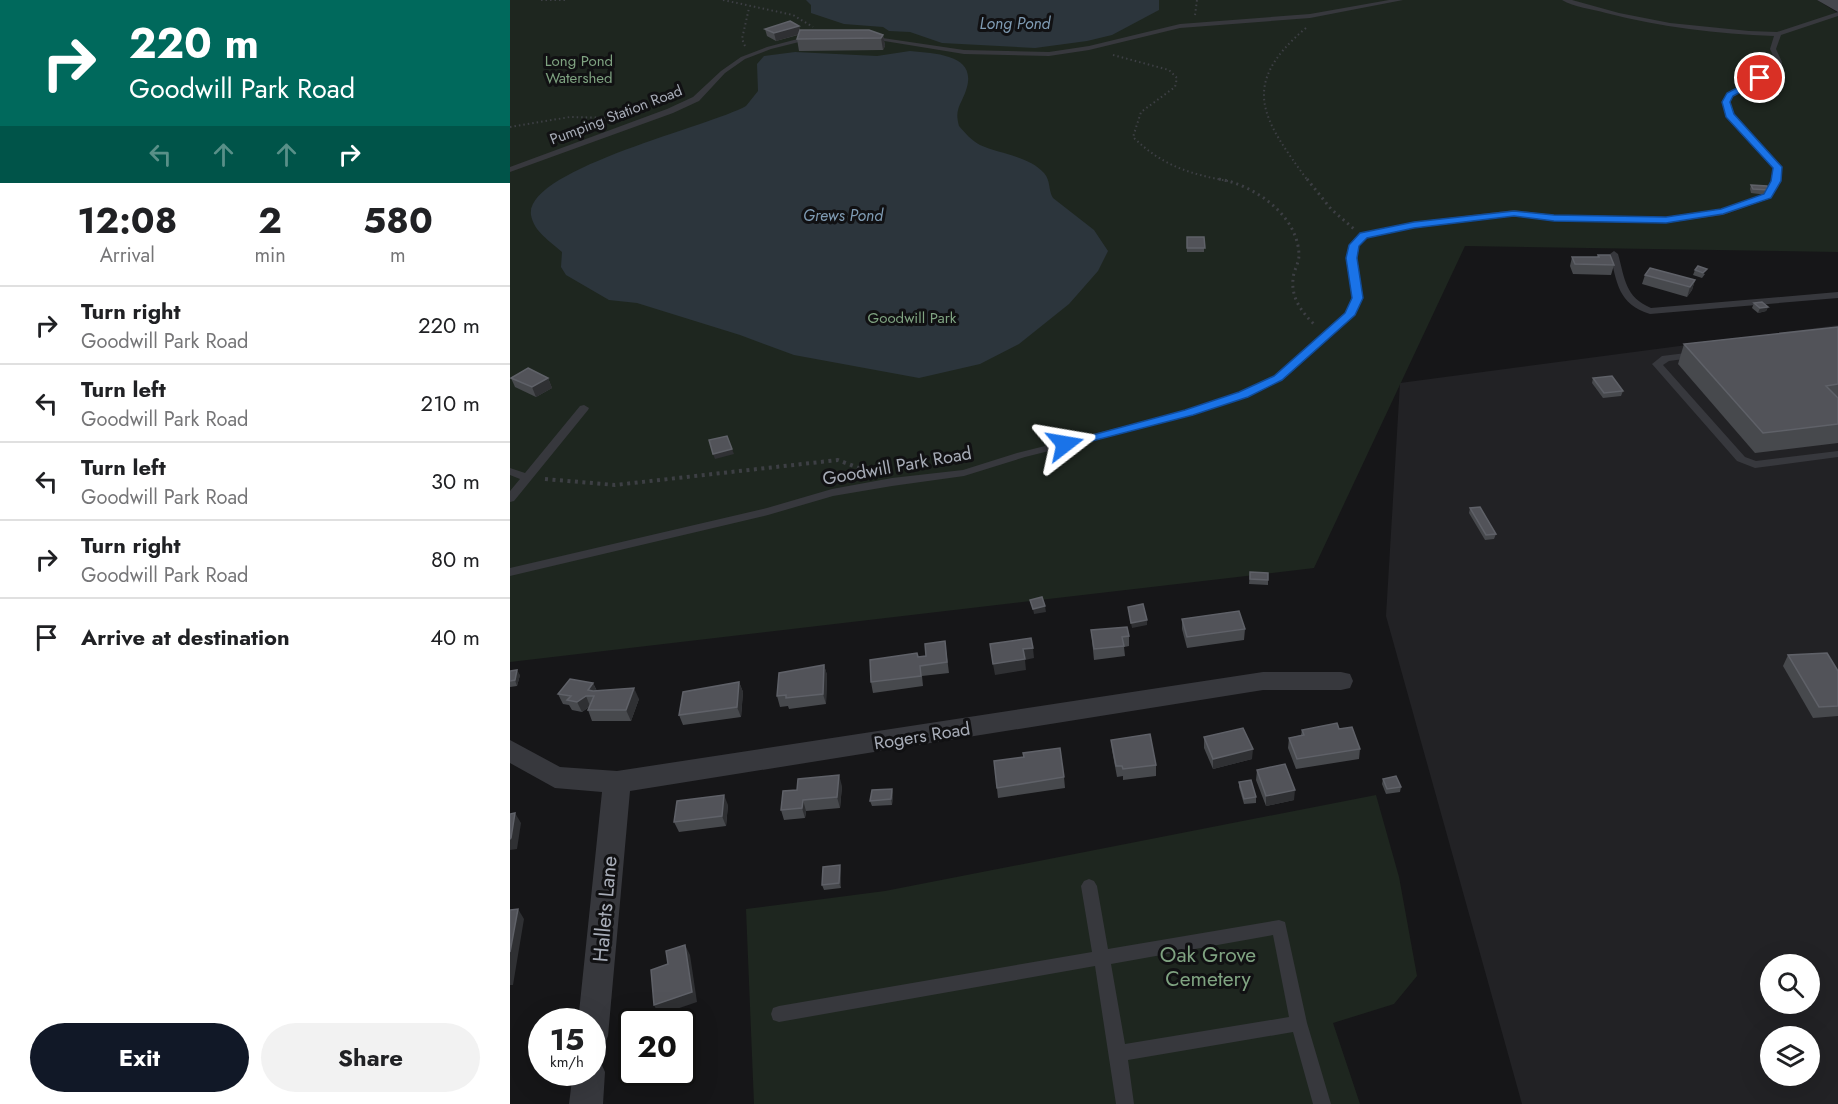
<!DOCTYPE html>
<html lang="en">
<head>
<meta charset="utf-8">
<style>
  body { margin:0; font-family:Jost,sans-serif; background:#f2f2f2; color:#202124; height:100vh; display:flex; flex-direction:column; font-size:22px; white-space:nowrap }
  * { box-sizing:border-box; margin:0 }
  p { font-size:20px; color:#757577 }
  .icon { flex:none; width:33px; height:33px; fill:none; stroke:currentColor; stroke-width:2; stroke-linecap:round; stroke-linejoin:round }
  .map { position:relative; flex:1; overflow:hidden }
  .drawer { display:flex; flex-direction:column; background:#fff; width:510px }
  .drawer>* { flex:none }
  .hud { background:#00695c; color:#fff; overflow:hidden }
  .fabs { position:absolute; left:1250px; top:954px; display:grid; gap:12px }
  .fabs a { display:grid; place-items:center; width:60px; height:60px; border-radius:50%; background:#fff; box-shadow:0 6px 24px #0002; font-size:30px }
  .speed { position:absolute; left:18px; top:1008px; display:flex; gap:12px; font-size:30px; font-weight:700; text-align:center }
  .speed>* { display:grid; place-content:center; width:78px; height:78px; border-radius:50%; background:#fff; box-shadow:0 6px 24px #0002; line-height:1 }
  .speed small { font-size:15px; font-weight:400 }
  .speed .limit { border:3px solid #111; border-radius:9px; background:#fff; color:#111 }
  .pin { position:absolute; display:grid; place-items:center; width:51px; height:51px; color:#fff; margin:-26px; border:3px solid #fff; border-radius:50%; box-shadow:0 2px 6px #0007 }
  .me { position:absolute; width:66px; margin:-33px; rotate:76deg; stroke-linejoin:round; filter:drop-shadow(0 0 4px #0008) }
  .turn { display:flex; align-items:center; gap:21px; height:126px; padding:0 30px; font-size:27px }
  .turn .icon { width:78px; height:78px; stroke-width:2.5 }
  .turn b { display:block; font-size:42px; line-height:51px }
  .lanes { display:flex; align-items:center; height:57px; padding:0 30px; background:#0003; justify-content:center; gap:30px; direction:ltr }
  .lanes .off { opacity:.35 }
  .eta { display:flex; justify-content:space-evenly; align-items:center; height:102px; text-align:center }
  .eta b { font-size:36px; font-weight:700; line-height:42px }
  .primary-button { display:flex; gap:12px; margin-top:auto; padding:12px 30px }
  .primary-button a { flex:1; height:69px; border-radius:36px; background:#111827; color:#fff; font-size:24px; font-weight:700; line-height:69px; text-align:center }
  .primary-button a+a { background:#f2f2f2; color:#202124 }
  ul { padding:0; list-style:none }
  li { display:flex; align-items:center; gap:18px; height:78px; padding:0 30px; border-top:2px solid #e0e0e0 }
  li div { flex:1 }
  li b { display:block; font-size:22px }
  li em { font-style:normal }
  main { display:flex; flex:1; min-height:0 }
  .map>svg:first-child { display:block }
  .built { fill:#222225; fill-rule:evenodd }
  .green { fill:#1e261f }
  .water { fill:#2c353c }
  .lines { fill:none; stroke-linecap:round; stroke-linejoin:round }
  .path-far2 { stroke:#3d3f44; stroke-width:2; stroke-dasharray:1.5 3; stroke-linecap:butt }
  .path-far1 { stroke:#3d3f44; stroke-width:3; stroke-dasharray:2 4; stroke-linecap:butt }
  .path { stroke:#3d3f44; stroke-width:4; stroke-dasharray:3 4.5; stroke-linecap:butt }
  .lane { fill:#37383d; fill-rule:evenodd }
  .street { fill:#37383d; fill-rule:evenodd }
  .secondary { fill:#45474d; fill-rule:evenodd }
  .wall { fill:#47494d }
  .shaded-wall { fill:#2f3033 }
  .building { fill:#525359; stroke:#5f6168; stroke-width:1.5 }
  .route { fill:#1a73e8; stroke:#114b97; stroke-width:1.5 }
  .labels { text-anchor:middle; stroke-width:6; stroke-linejoin:round; paint-order:stroke }
  .far-park-label { font-size:15px; fill:#7fa381; stroke:#111113 }
  .far-street-label { font-size:15px; fill:#a8adb8; stroke:#111113 }
  .far-water-label { font-size:16px; font-style:italic; fill:#7f9bb3; stroke:#111113 }
  .street-label { font-size:18px; fill:#a8adb8; stroke:#111113 }
  .near-street-label { font-size:21px; fill:#a8adb8; stroke:#111113 }
  .near-park-label { font-size:21px; fill:#7fa381; stroke:#111113 }
</style>
</head>
<body>
<main>
<section class="drawer">
<div class="hud">
<div class="turn"><svg class="icon" aria-label="right" viewBox="0 0 24 24"><path d="M7 20v-9h11M14 6l5 5-5 5"/></svg><div><b>220 m</b>Goodwill Park Road</div></div>
<div class="lanes"><svg class="icon off" aria-label="left" viewBox="0 0 24 24"><path d="M17 20v-9H6M10 6l-5 5 5 5"/></svg><svg class="icon off" aria-label="ahead" viewBox="0 0 24 24"><path d="M12 20V5M6 11l6-6 6 6"/></svg><svg class="icon off" aria-label="ahead" viewBox="0 0 24 24"><path d="M12 20V5M6 11l6-6 6 6"/></svg><svg class="icon" aria-label="right" viewBox="0 0 24 24"><path d="M7 20v-9h11M14 6l5 5-5 5"/></svg></div>
</div>
<div class="eta">
<div><b>12:08</b><p>Arrival</p></div>
<div><b>2</b><p>min</p></div>
<div><b>580</b><p>m</p></div>
</div>
<ul>
<li><svg class="icon" aria-label="right" viewBox="0 0 24 24"><path d="M7 20v-9h11M14 6l5 5-5 5"/></svg><div><b>Turn right</b><p>Goodwill Park Road</p></div><em>220 m</em></li>
<li><svg class="icon" aria-label="left" viewBox="0 0 24 24"><path d="M17 20v-9H6M10 6l-5 5 5 5"/></svg><div><b>Turn left</b><p>Goodwill Park Road</p></div><em>210 m</em></li>
<li><svg class="icon" aria-label="left" viewBox="0 0 24 24"><path d="M17 20v-9H6M10 6l-5 5 5 5"/></svg><div><b>Turn left</b><p>Goodwill Park Road</p></div><em>30 m</em></li>
<li><svg class="icon" aria-label="right" viewBox="0 0 24 24"><path d="M7 20v-9h11M14 6l5 5-5 5"/></svg><div><b>Turn right</b><p>Goodwill Park Road</p></div><em>80 m</em></li>
<li><svg class="icon" aria-label="arrive" viewBox="0 0 24 24"><path d="M6 21V4h12l-3 4 3 4H6"/></svg><div><b>Arrive at destination</b></div><em>40 m</em></li>
</ul>
<div class="primary-button"><a>Exit</a><a>Share</a></div>
</section>
<div class="map">
<svg width="1328" height="1104" viewBox="0 0 1328 1104">
  <rect width="100%" height="100%" fill="#161618"/>
  <!-- built -->
  <path class="built" d="M1328 325V1104H1012L876 616 890 383ZM1260 964H1299V1004H1260ZM1260 1036H1299V1076H1260Z"/>
  <!-- green -->
  <g class="green">
    <polygon points="0,0 1307,0 1328,13 1328,252 955,246 804,568 0,662"/>
    <polygon points="866,795 889,877 907,976 884,1004 823,1023 850,1104 244,1104 236,909 375,891"/>
  </g>
  <!-- water -->
  <g class="water">
    <polygon points="296,0 649,0 649,10 602,35 577,41 525,48 432,43 400,32 379,31 373,27 334,24 301,13 301,5"/>
    <path d="M400 51C433 54 474 56 452 100 447 110 446 115 449 126 455 133 462 141 470 145 490 154 519 156 534 173 541 181 538 190 543 198L584 230 598 251 588 271 559 304 509 344 470 364 409 378 284 355 230 335 127 303 99 300 56 275 51 267 52 252C40 241 24 232 21 215 15 169 201 126 236 106L248 91 247 64 254 56 285 52 367 56Z"/>
  </g>
  <g class="lines">
    <!-- path-far2 -->
    <g class="path-far2">
      <polyline points="31,0 55,0"/>
      <polyline points="213,0 283,15 303,27"/>
      <polyline points="685,15 687,0"/>
      <path d="M796 28C727 86 754 120 798 181"/>
      <polyline points="235,46 232,39 239,8"/>
      <path d="M603 55 659 70 667 78 665 87 631 112 623 137C651 165 679 174 718 181"/>
      <polyline points="0,127 60,117 103,118"/>
    </g>
    <!-- path-far1 -->
    <g class="path-far1">
      <path d="M709 179C744 185 788 215 789 255 789 261 786 267 784 273 779 295 790 311 806 326"/>
      <polyline points="797,179 821,209 844,229"/>
    </g>
    <!-- path -->
    <polyline class="path" points="35,479 105,485 328,460 359,472"/>
    <!-- lane -->
    <g class="lane">
      <polygon points="879,0 893,0 800,18 670,28 579,50 539,56 454,54 356,38 359,36 454,50 539,52 579,46 670,24 800,14"/>
      <path d="M1052 0H1062L1109 13 1160 23 1239 31 1267 32 1328 12V16L1271 35 1266 49 1272 62 1270 72 1223 97 1220 101 1224 114 1272 167 1270 181 1261 198 1213 215 1156 223 1044 221 1004 216 904 228 857 238 848 246 845 258 853 298 843 316 772 380 738 396 683 415 515 457 454 476 382 486 323 496 258 515 0 576V568L257 508 322 489 382 478 453 470 507 453 675 411 730 392 764 376 836 313 843 298 837 258 840 245 851 234 904 222 1004 210 1044 215 1156 217 1212 210 1255 194 1262 181 1264 167 1217 117 1212 101 1217 93 1265 70 1266 62 1260 49 1264 36C1207 34 1151 27 1096 13 1082 9 1064 7 1052 0Z"/>
      <polygon points="303,35 306,37 305,38 261,49 235,59 215,73 189,101 163,113 0,172 0,167 157,109 183,97 211,71 231,57 257,47"/>
      <path d="M1104 251 1108 254C1115 279 1115 297 1141 308L1328 292V298L1140 314C1108 304 1107 283 1100 254Z"/>
      <polygon points="1184,352 1189,355 1188,357 1159,361 1153,365 1235,457 1246,461 1328,451 1328,457 1245,468 1227,461 1142,364 1152,356"/>
      <polygon points="74,405 79,408 78,410 4,501 0,502 0,491 10,479 0,475 0,468 15,473 70,406"/>
      <path d="M579 879 584 881 587 886 598 949 769 920 775 922 797 1023 821 1104H803L783 1032 618 1060 624 1104H606L585 966 269 1022 263 1020 261 1014 263 1008 269 1006 582 952 571 886 574 881ZM763 935 779 1017 615 1044 601 964Z"/>
    </g>
    <!-- street -->
    <g class="street">
      <polygon points="753,672 831,672 840,674 843,681 840,688 831,690 753,690 120,791 98,1036 93,1047 82,1051 82,1022 68,1022 92,792 45,788 0,763 0,740 50,767 107,771"/>
      <polygon points="82,1058 90,1061 95,1072 93,1104 59,1104 63,1072 82,1072"/>
    </g>
    <!-- secondary -->
    <polygon class="secondary" points="1307,0 1328,0 1328,12"/>
  </g>
  <!-- wall -->
  <g class="wall">
    <polygon points="289,26 290,31 373,35 375,46 373,50 289,51 287,39 288,35 266,41 257,36 255,29"/>
    <polygon points="1241,185 1258,190 1257,195 1241,193 1240,189"/>
    <rect x="677" y="237" width="17" height="15"/>
    <polygon points="1088,255 1104,265 1101,275 1063,274 1060,266 1062,257 1087,257"/>
    <polygon points="1185,270 1195,274 1192,278 1183,275"/>
    <polygon points="1135,275 1185,280 1182,290 1177,297 1132,284"/>
    <polygon points="1244,303 1258,307 1256,311 1248,313 1242,308"/>
    <polygon points="1328,327 1328,443 1245,453 1168,364 1174,344"/>
    <polygon points="1,378 38,378 42,388 26,397 5,387"/>
    <polygon points="1083,378 1113,391 1111,396 1093,398 1082,383"/>
    <polygon points="960,508 986,534 984,539 975,540 959,513"/>
    <polygon points="740,572 758,573 758,585 739,584"/>
    <polygon points="672,619 735,629 734,640 677,648 672,629"/>
    <polygon points="581,630 619,636 619,646 614,647 615,656 584,660"/>
    <polygon points="435,641 439,673 412,676 413,686 363,693 361,682 408,657 416,656"/>
    <polygon points="1278,655 1328,671 1328,716 1303,718 1273,666"/>
    <polygon points="314,665 317,675 316,704 279,709 278,706 270,707 267,696"/>
    <polygon points="0,671 10,675 7,686 0,687"/>
    <polygon points="229,682 233,692 231,717 173,725 169,715"/>
    <polygon points="83,683 87,691 129,699 121,721 82,721 78,710 79,707 72,712 62,710 59,705 53,704 48,694"/>
    <polygon points="829,729 850,749 849,759 786,769 778,748 779,738 791,735 792,730"/>
    <polygon points="694,737 742,759 703,769 694,748"/>
    <polygon points="601,740 646,765 646,776 613,780 613,776 607,777 602,750"/>
    <polygon points="484,761 554,777 555,788 488,798"/>
    <polygon points="747,770 784,800 756,806 746,780"/>
    <polygon points="873,779 891,787 890,792 876,794 872,784"/>
    <polygon points="729,782 746,797 746,803 734,804 729,787"/>
    <polygon points="332,786 330,808 296,811 295,818 274,820 271,810 273,791"/>
    <polygon points="382,789 383,794 382,805 362,806 360,801"/>
    <polygon points="218,805 216,826 169,832 164,822"/>
    <polygon points="331,870 331,888 314,890 312,885"/>
  </g>
  <!-- shaded-wall -->
  <g class="shaded-wall">
    <polygon points="289,26 290,34 266,41 264,33"/>
    <polygon points="373,35 375,46 373,50 371,38"/>
    <polygon points="1185,280 1182,290 1177,297 1180,287"/>
    <polygon points="1258,307 1256,311 1248,313 1250,308"/>
    <polygon points="38,378 42,388 26,397 22,387"/>
    <polygon points="222,449 224,454 205,459 203,454"/>
    <polygon points="535,606 536,612 524,614 523,609"/>
    <polygon points="637,620 637,625 622,628 621,623"/>
    <polygon points="523,648 524,658 515,660 516,670 485,675 483,664 513,649"/>
    <polygon points="314,665 317,675 316,704 313,694"/>
    <polygon points="7,670 10,675 7,686 5,680"/>
    <polygon points="229,682 233,692 231,717 227,707"/>
    <polygon points="83,683 88,694 78,690"/>
    <polygon points="124,688 129,699 121,721 116,710"/>
    <polygon points="76,696 80,706 72,712 67,702"/>
    <polygon points="743,749 742,759 703,769 703,759"/>
    <polygon points="329,775 332,786 330,808 327,797"/>
    <polygon points="382,789 383,794 382,805 381,799"/>
    <polygon points="785,790 784,800 756,806 756,796"/>
    <polygon points="214,795 218,805 216,826 212,816"/>
    <polygon points="293,800 296,811 295,818 292,808"/>
    <polygon points="5,813 11,823 7,849 0,850 0,839"/>
    <polygon points="330,865 331,870 331,888 329,883"/>
    <polygon points="8,909 14,919 3,985 0,985 0,952"/>
    <polygon points="175,945 180,955 187,1002 149,1015 144,1005"/>
  </g>
  <!-- building -->
  <g class="building">
    <polygon points="280,21 289,26 264,33 255,29"/>
    <polygon points="290,30 359,30 373,35 371,38 287,39"/>
    <polygon points="1241,185 1257,186 1258,190 1243,189"/>
    <polygon points="677,237 694,237 695,248 677,248"/>
    <polygon points="1088,255 1100,255 1104,265 1065,264 1062,257 1089,257"/>
    <polygon points="1188,266 1197,269 1193,273 1185,270"/>
    <polygon points="1140,268 1185,280 1180,287 1135,275"/>
    <polygon points="1252,302 1258,307 1250,308 1244,303"/>
    <polygon points="1328,327 1328,384 1316,386 1328,398 1328,424 1253,433 1174,344"/>
    <polygon points="18,368 38,378 22,387 1,378"/>
    <polygon points="1102,376 1113,391 1094,393 1083,378"/>
    <polygon points="217,436 222,449 203,454 199,440"/>
    <polygon points="970,507 986,534 976,535 960,508"/>
    <polygon points="740,572 758,573 758,580 740,579"/>
    <polygon points="532,597 535,606 523,609 520,600"/>
    <polygon points="633,604 637,620 621,623 618,607"/>
    <polygon points="729,611 735,629 677,637 672,619"/>
    <polygon points="617,627 619,636 612,637 614,646 584,649 581,630"/>
    <polygon points="521,638 523,648 513,649 515,659 483,664 480,644"/>
    <polygon points="435,641 437,662 410,666 411,676 361,682 360,660 407,653 408,657 416,656 415,644"/>
    <polygon points="1317,653 1328,671 1328,706 1309,707 1278,655"/>
    <polygon points="314,665 313,694 276,698 276,695 267,696 269,673"/>
    <polygon points="7,670 5,680 0,681 0,671"/>
    <polygon points="60,679 83,683 78,690 83,691 124,688 116,710 78,710 84,696 76,696 67,702 57,700 61,696 48,694"/>
    <polygon points="229,682 227,707 169,715 173,692"/>
    <polygon points="827,723 829,729 842,727 850,749 787,759 779,738 794,735 792,730"/>
    <polygon points="733,728 743,749 703,759 694,737"/>
    <polygon points="640,734 646,765 613,769 612,766 606,766 601,740"/>
    <polygon points="550,748 554,777 487,788 484,761 514,757 513,753"/>
    <polygon points="775,764 785,790 756,796 747,770"/>
    <polygon points="329,775 327,797 293,800 292,808 271,810 273,791 287,790 288,779"/>
    <polygon points="886,776 891,787 877,789 873,779"/>
    <polygon points="741,780 746,797 734,799 729,782"/>
    <polygon points="382,789 381,799 360,801 362,790"/>
    <polygon points="214,795 212,816 164,822 167,801"/>
    <polygon points="5,813 1,838 0,839 0,814"/>
    <polygon points="330,865 329,883 312,885 313,867"/>
    <polygon points="8,909 0,952 0,910"/>
    <polygon points="175,945 182,992 144,1005 141,970 158,964 156,951"/>
  </g>
  <!-- route -->
  <polygon class="route" points="1250,76 1253,80 1223,96 1220,102 1224,114 1272,167 1271,181 1261,198 1213,214 1156,223 1044,221 1004,216 904,228 857,238 849,246 847,258 853,298 845,315 772,380 738,397 683,415 555,448 549,444 675,410 729,392 764,376 835,313 842,298 836,258 839,245 850,233 904,222 1004,211 1044,215 1156,217 1211,209 1254,194 1261,181 1263,168 1216,117 1212,102 1217,93"/>
  <g class="labels">
    <!-- far-park labels -->
    <g class="far-park-label">
      <text x="69" y="66">Long Pond<tspan x="69" dy="17">Watershed</tspan></text>
      <text x="402" y="323">Goodwill Park</text>
    </g>
    <!-- far-street labels -->
    <g class="far-street-label">
      <text transform="translate(106 115) rotate(-21)" y="5">Pumping Station Road</text>
    </g>
    <!-- far-water labels -->
    <g class="far-water-label">
      <text x="505" y="29">Long Pond</text>
      <text x="333" y="221">Grews Pond</text>
    </g>
    <!-- street labels -->
    <g class="street-label">
      <text transform="translate(387 466) rotate(-10)" y="6">Goodwill Park Road</text>
      <text transform="translate(412 736) rotate(-9)" y="6">Rogers Road</text>
    </g>
    <!-- near-street labels -->
    <g class="near-street-label">
      <text transform="translate(95 909) rotate(-85)" y="7">Hallets Lane</text>
    </g>
    <!-- near-park labels -->
    <g class="near-park-label">
      <text x="698" y="962">Oak Grove<tspan x="698" dy="24">Cemetery</tspan></text>
    </g>
  </g>
</svg>
<div class="fabs">
<a><svg class="icon" aria-label="search" viewBox="0 0 24 24"><circle cx="10" cy="10" r="6"/><path d="M15 15l6 6"/></svg></a>
<a><svg class="icon" aria-label="layers" viewBox="0 0 24 24"><path d="M12 4l9 5-9 5-9-5zM3 14l9 5 9-5"/></svg></a>
</div>
<div class="speed"><div>15<small>km/h</small></div><div class="limit">20</div></div>
<div class="pin" style="left:1250px;top:78px;background:#d93025"><svg class="icon" aria-label="arrive" viewBox="0 0 24 24"><path d="M6 21V4h12l-3 4 3 4H6"/></svg></div>
<svg class="me" style="left:555px;top:444px" viewBox="-20 -20 40 40"><path d="M0-17L14 15 0 8-14 15z" fill="#1a73e8" stroke="#fff" stroke-width="4"/></svg>
</div>
</main>
</body>
</html>
